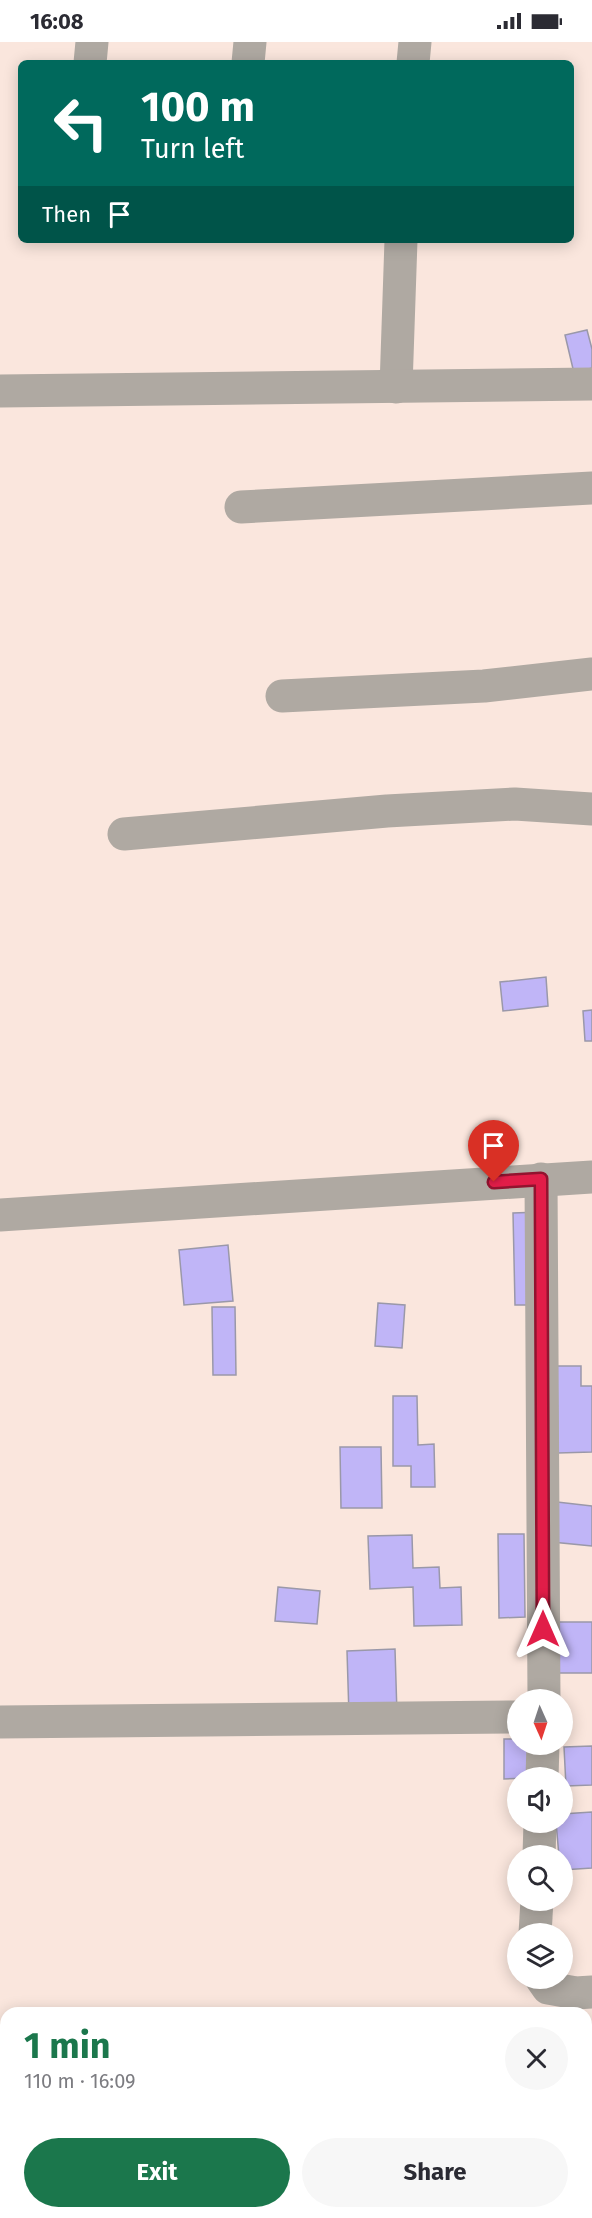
<!DOCTYPE html>
<html lang="en">
<head>
<meta charset="utf-8">
<style>
  body { margin:0; font-family:"Fira Sans",sans-serif; background:#f7f7f7; color:#2b2b33; height:100vh; display:flex; flex-direction:column; font-size:22px; white-space:nowrap }
  * { box-sizing:border-box; margin:0 }
  p { font-size:20px; color:#7c7c81 }
  .icon { flex:none; width:33px; height:33px; fill:none; stroke:currentColor; stroke-width:2; stroke-linecap:round; stroke-linejoin:round }
  .map { position:relative; flex:1; overflow:hidden }
  .side { position:absolute; left:0px; top:1965px; width:592px; height:212px; display:flex; flex-direction:column; background:#fff; border-radius:18px 18px 0 0; box-shadow:0 3px 15px #0003 }
  .side>* { flex:none }
  .banner { position:absolute; left:18px; top:18px; width:556px; height:183px; border-radius:9px; box-shadow:0 3px 15px #0003; background:#00695c; color:#fff; overflow:hidden }
  .needle { width:39px; rotate:177deg }
  .buttons { position:absolute; left:507px; top:1647px; display:grid; gap:12px }
  .buttons a { display:grid; place-items:center; width:66px; height:66px; border-radius:50%; background:#fff; box-shadow:0 3px 15px #0003; font-size:30px }
  .pin { position:absolute; display:grid; place-items:center; width:51px; height:51px; color:#fff; margin:-62px -26px; border-radius:50% 50% 50% 0; rotate:-45deg; box-shadow:0 0 6px #0007 }
  .pin .icon { rotate:45deg }
  .me { position:absolute; width:66px; margin:-33px; rotate:0deg; stroke-linejoin:round; filter:drop-shadow(0 0 4px #0008) }
  .turn { display:flex; align-items:center; gap:21px; height:126px; padding:0 24px; font-size:27px }
  .turn .icon { width:78px; height:78px; stroke-width:2.5 }
  .turn b { display:block; font-size:42px; line-height:51px }
  .then { display:flex; align-items:center; height:57px; padding:0 24px; background:#0003; gap:12px; font-size:22px }
  .round { display:grid; place-items:center; flex:none; width:63px; height:63px; border-radius:32px; background:#f7f7f7 }
  .overview { display:flex; align-items:center; justify-content:space-between; height:102px; padding:0 24px }
  h1 { font-size:36px; font-weight:700; line-height:45px; color:#1b774c }
  .primary-button { display:flex; gap:12px; margin-top:auto; padding:12px 24px }
  .primary-button a { flex:1; height:69px; border-radius:36px; background:#1b774c; color:#fff; font-size:24px; font-weight:700; line-height:69px; text-align:center }
  .primary-button a+a { background:#f7f7f7; color:#2b2b33 }
  .status { display:flex; justify-content:space-between; align-items:center; height:42px; padding:0 30px; background:#fff; direction:ltr }
  .status svg { height:16px; fill:currentColor }
  .map>svg:first-child { display:block }
  .building { fill:#c0b5f7; stroke:#9a98a9; stroke-width:1.5 }
  .lines { fill:none; stroke-linecap:round; stroke-linejoin:round }
  .minor { stroke:#afa9a2; stroke-width:33 }
  .route-casing { stroke:#92132f; stroke-width:15 }
  .route { stroke:#e11d48; stroke-width:10 }
</style>
</head>
<body>
<div class="status"><b>16:08</b><svg viewBox="0 0 49 12"><path d="M0 12V9h3v3zM5 12V6h3v6zM10 12V3h3v9zM15 12V0h3v12zM26 1h20v11H26zM47 4h2v5h-2z"/></svg></div>
<div class="map">
<svg width="592" height="2176" viewBox="0 0 592 2176">
  <rect width="100%" height="100%" fill="#fae6dd"/>
  <!-- building -->
  <g class="building">
    <polygon points="587,288 592,307 592,326 574,331 565,293"/>
    <polygon points="546,935 548,964 503,969 500,940"/>
    <polygon points="592,968 592,999 585,999 583,969"/>
    <polygon points="541,1170 543,1263 515,1263 513,1171"/>
    <polygon points="228,1203 233,1259 184,1263 179,1208"/>
    <polygon points="378,1261 405,1263 402,1306 375,1304"/>
    <polygon points="212,1265 235,1265 236,1333 213,1333"/>
    <polygon points="557,1324 581,1324 581,1344 592,1344 592,1410 558,1411"/>
    <polygon points="393,1354 417,1354 418,1403 434,1402 435,1445 411,1445 411,1424 393,1424"/>
    <polygon points="340,1405 381,1405 382,1466 341,1466"/>
    <polygon points="557,1460 592,1464 592,1504 552,1500"/>
    <polygon points="498,1492 524,1492 525,1575 499,1576"/>
    <polygon points="412,1493 413,1526 439,1525 440,1546 461,1545 462,1583 414,1584 413,1545 370,1547 368,1494"/>
    <polygon points="278,1545 320,1549 317,1582 275,1579"/>
    <rect x="556" y="1580" width="36" height="51"/>
    <polygon points="395,1607 397,1672 349,1674 347,1609"/>
    <polygon points="504,1697 518,1697 518,1702 529,1702 529,1736 504,1737"/>
    <polygon points="592,1704 592,1743 566,1744 564,1705"/>
    <polygon points="592,1770 592,1826 562,1828 562,1814 559,1814 556,1780 562,1780 562,1772"/>
  </g>
  <g class="lines">
    <!-- minor -->
    <g class="minor">
      <polyline points="90,21 92,0"/>
      <polyline points="248,21 250,0"/>
      <polyline points="413,21 415,0"/>
      <polyline points="396,345 401,198"/>
      <polyline points="0,349 592,342"/>
      <polyline points="241,465 592,446"/>
      <polyline points="282,654 484,644 592,632"/>
      <polyline points="124,792 387,769 515,762 592,767"/>
      <polyline points="541,1137 544,1658"/>
      <polyline points="0,1173 592,1135"/>
      <polyline points="0,1680 518,1675"/>
      <polyline points="542,1736 543,1702"/>
      <polyline points="539,1814 540,1780"/>
      <polyline points="535,1892 537,1858"/>
      <polyline points="541,1936 548,1946 576,1951 592,1950"/>
      <polyline points="0,2133 6,2134"/>
      <polyline points="360,2170 406,2176"/>
    </g>
  </g>
  <g class="lines">
    <defs>
      <polyline id="route" points="494,1140 541,1137 543,1587"/>
    </defs>
    <!-- route casing -->
    <use href="#route" class="route-casing"/>
    <!-- route -->
    <use href="#route" class="route"/>
  </g>
</svg>
<div class="buttons">
<a><svg class="needle" viewBox="-14 -14 28 28"><path d="M0-13l5 13h-10z" fill="#e53935"/><path d="M0 13l5-13h-10z" fill="#7c7c81"/></svg></a>
<a><svg class="icon" aria-label="sound" viewBox="0 0 24 24"><path d="M4 9h4l5-4v14l-5-4H4zM17 9q2 3 0 6"/></svg></a>
<a><svg class="icon" aria-label="search" viewBox="0 0 24 24"><circle cx="10" cy="10" r="6"/><path d="M15 15l6 6"/></svg></a>
<a><svg class="icon" aria-label="layers" viewBox="0 0 24 24"><path d="M12 4l9 5-9 5-9-5zM3 14l9 5 9-5"/></svg></a>
</div>
<div class="pin" style="left:494px;top:1140px;background:#d93025"><svg class="icon" aria-label="arrive" viewBox="0 0 24 24"><path d="M6 21V4h12l-3 4 3 4H6"/></svg></div>
<svg class="me" style="left:543px;top:1587px" viewBox="-20 -20 40 40"><path d="M0-17L14 15 0 8-14 15z" fill="#e11d48" stroke="#fff" stroke-width="4"/></svg>
<div class="banner">
<div class="turn"><svg class="icon" aria-label="left" viewBox="0 0 24 24"><path d="M17 20v-9H6M10 6l-5 5 5 5"/></svg><div><b>100 m</b>Turn left</div></div>
<div class="then">Then<svg class="icon" aria-label="arrive" viewBox="0 0 24 24"><path d="M6 21V4h12l-3 4 3 4H6"/></svg></div>
</div>
<section class="side">
<div class="overview"><div><h1>1 min</h1><p>110 m · 16:09</p></div><a class="round"><svg class="icon" aria-label="close" viewBox="0 0 24 24"><path d="M6 6l12 12M18 6L6 18"/></svg></a></div>
<div class="primary-button"><a>Exit</a><a>Share</a></div>
</section>
</div>
</body>
</html>
